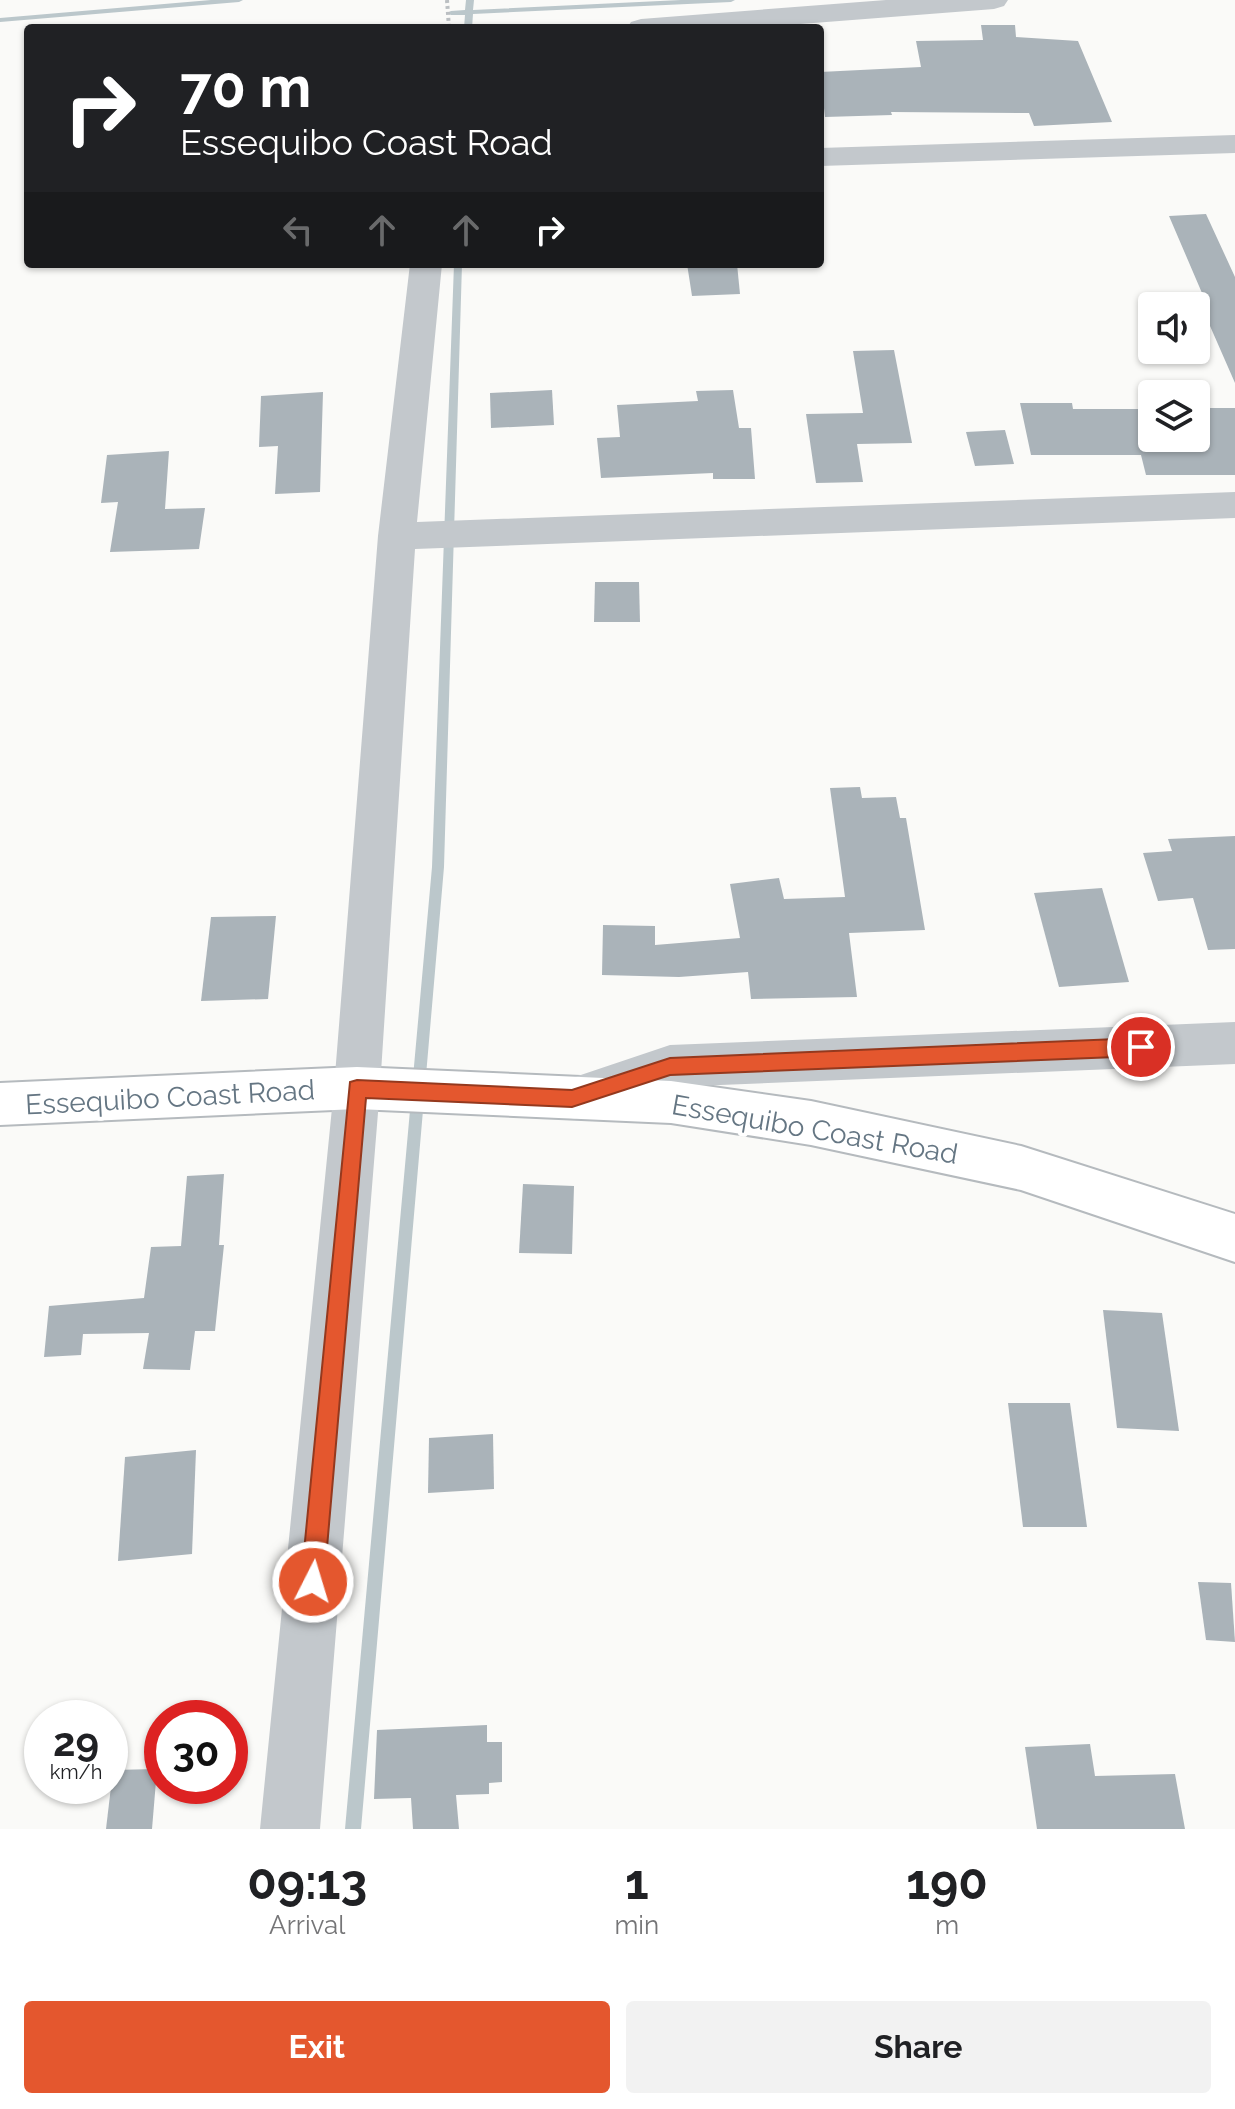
<!DOCTYPE html>
<html lang="en">
<head>
<meta charset="utf-8">
<style>
  body { margin:0; font-family:Raleway,sans-serif; background:#f2f2f2; color:#202124; height:100vh; display:flex; flex-direction:column; font-size:30px; white-space:nowrap }
  * { box-sizing:border-box; margin:0 }
  p { font-size:26px; color:#757577 }
  .icon { flex:none; width:44px; height:44px; fill:none; stroke:currentColor; stroke-width:2; stroke-linecap:round; stroke-linejoin:round }
  .map { position:relative; height:1829px; overflow:hidden }
  .drawer { display:flex; flex-direction:column; background:#fff; flex:1 }
  .drawer>* { flex:none }
  .top-card { position:absolute; left:24px; top:24px; width:800px; height:244px; border-radius:8px; box-shadow:0 2px 6px #0004; background:#202124; color:#fff; overflow:hidden }
  .fabs { position:absolute; left:1138px; top:292px; display:grid; gap:16px }
  .fabs a { display:grid; place-items:center; width:72px; height:72px; border-radius:8px; background:#fff; box-shadow:0 2px 6px #0004; font-size:40px }
  .speed { position:absolute; left:24px; top:1700px; display:flex; gap:16px; font-size:40px; font-weight:700; text-align:center }
  .speed>* { display:grid; place-content:center; width:104px; height:104px; border-radius:50%; background:#fff; box-shadow:0 2px 6px #0004; line-height:1 }
  .speed small { font-size:20px; font-weight:400 }
  .speed .limit { border:12px solid #d22; background:#fff; color:#111 }
  .pin { position:absolute; display:grid; place-items:center; width:68px; height:68px; color:#fff; margin:-34px; border:4px solid #fff; border-radius:50%; box-shadow:0 2px 8px #0007 }
  .me { position:absolute; width:88px; margin:-44px; rotate:5deg; stroke-linejoin:round; filter:drop-shadow(0 0 6px #0008) }
  .turn { display:flex; align-items:center; gap:28px; height:168px; padding:0 24px; font-size:36px }
  .turn .icon { width:104px; height:104px; stroke-width:2.5 }
  .turn b { display:block; font-size:56px; line-height:68px }
  .lanes { display:flex; align-items:center; height:76px; padding:0 24px; background:#0003; justify-content:center; gap:40px; direction:ltr }
  .lanes .off { opacity:.35 }
  .eta { display:flex; justify-content:space-evenly; align-items:center; height:136px; text-align:center }
  .eta b { font-size:48px; font-weight:700; line-height:56px }
  .button { display:flex; gap:16px; margin-top:auto; padding:16px 24px }
  .button a { flex:1; height:92px; border-radius:8px; background:#e4572e; color:#fff; font-size:32px; font-weight:700; line-height:92px; text-align:center }
  .button a+a { background:#f2f2f2; color:#202124 }
  .map>svg:first-child { display:block }
  .lines { fill:none; stroke-linecap:round; stroke-linejoin:round }
  .stream { fill:#bbc7cb; fill-rule:evenodd }
  .building { fill:#aab3b9 }
  .major-casing { stroke:#b5babe; stroke-width:4 }
  .path { stroke:#bbbfc2; stroke-width:4; stroke-dasharray:3 3; stroke-linecap:butt }
  .minor { fill:#c3c8cc; fill-rule:evenodd }
  .major { fill:#fff; fill-rule:evenodd }
  .route { fill:#e4572e; stroke:#94391e; stroke-width:2 }
  .labels { text-anchor:middle; stroke-width:8; stroke-linejoin:round; paint-order:stroke }
  .street-label { font-size:28px; fill:#657683; stroke:#fff }
</style>
</head>
<body>
<div class="map">
<svg width="1235" height="1829" viewBox="0 0 1235 1829">
  <rect width="100%" height="100%" fill="#fafaf8"/>
  <g class="lines">
    <!-- stream -->
    <g class="stream">
      <polygon points="211,0 243,0 239,2 0,22 0,18"/>
      <polygon points="466,0 474,0 473,10 681,0 735,0 731,2 473,14 472,28 464,28 465,15 451,15 447,13 451,11 465,10"/>
      <polygon points="454,264 462,264 444,867 361,1829 345,1829 432,867"/>
    </g>
  </g>
  <!-- building -->
  <g class="building">
    <polygon points="981,25 1015,25 1016,37 1078,41 1112,122 1034,126 1029,113 891,112 892,115 825,117 820,72 921,67 916,41 983,40"/>
    <polygon points="1206,214 1235,277 1235,383 1196,294 1202,293 1169,216"/>
    <polygon points="687,264 737,264 740,294 692,296"/>
    <polygon points="894,350 912,443 857,444 863,482 816,483 806,414 863,413 853,351"/>
    <polygon points="552,390 554,425 491,428 490,393"/>
    <polygon points="733,390 739,428 751,428 755,479 713,479 713,473 601,478 597,438 620,437 617,405 698,401 696,391"/>
    <polygon points="323,392 320,492 275,494 278,446 259,447 261,396"/>
    <polygon points="1020,403 1072,403 1073,409 1152,409 1152,438 1196,438 1196,408 1235,408 1235,475 1146,475 1141,455 1031,455"/>
    <polygon points="1005,430 1014,464 975,466 966,432"/>
    <polygon points="169,451 165,509 205,508 199,549 110,552 118,502 101,503 107,455"/>
    <polygon points="595,582 639,582 640,622 594,622"/>
    <polygon points="860,787 862,798 896,797 900,818 906,818 925,930 849,933 857,997 751,999 748,972 679,977 602,975 603,925 655,926 655,945 740,938 730,884 779,878 784,899 845,897 830,788"/>
    <polygon points="1235,836 1235,949 1208,950 1193,898 1158,901 1143,853 1172,851 1168,839"/>
    <polygon points="1102,888 1129,982 1059,987 1034,893"/>
    <polygon points="276,916 268,999 201,1001 211,917"/>
    <polygon points="224,1174 219,1245 224,1245 215,1331 195,1331 190,1370 143,1369 149,1333 83,1334 81,1355 44,1357 49,1306 144,1298 151,1247 181,1246 187,1176"/>
    <polygon points="523,1184 574,1186 572,1254 519,1253"/>
    <polygon points="1103,1310 1162,1313 1179,1431 1117,1428"/>
    <polygon points="1008,1403 1070,1403 1087,1527 1023,1527"/>
    <polygon points="493,1434 494,1489 428,1493 429,1438"/>
    <polygon points="196,1450 192,1554 118,1561 125,1457"/>
    <polygon points="1198,1582 1231,1583 1235,1642 1206,1640"/>
    <polygon points="487,1725 487,1742 502,1742 502,1782 489,1783 489,1794 456,1795 459,1829 413,1829 411,1798 374,1799 377,1730"/>
    <polygon points="1090,1744 1095,1776 1175,1774 1185,1829 1037,1829 1025,1747"/>
    <polygon points="157,1769 152,1829 106,1829 113,1770"/>
  </g>
  <g class="lines">
    <defs>
      <polygon id="major" points="357,1067 671,1081 811,1101 1021,1146 1235,1214 1235,1262 1021,1190 811,1145 671,1123 357,1109 0,1125 0,1083"/>
    </defs>
    <!-- major casing -->
    <use href="#major" class="major-casing"/>
    <!-- path -->
    <polyline class="path" points="447,0 449,28"/>
    <!-- minor -->
    <g class="minor">
      <polygon points="886,0 1008,0 1004,6 994,9 750,28 627,28 631,22 641,19"/>
      <polygon points="1235,135 1235,153 820,166 820,148"/>
      <polygon points="410,264 442,264 417,522 1235,492 1235,518 415,549 380,1088 320,1829 260,1829 334,1088 378,536"/>
      <polygon points="1235,1022 1235,1064 670,1087 574,1119 557,1113 550,1098 557,1083 670,1045"/>
    </g>
    <!-- major -->
    <use href="#major" class="major"/>
  </g>
  <!-- route -->
  <polygon class="route" points="1141,1038 1150,1047 1141,1056 670,1075 572,1107 366,1098 324,1582 321,1590 313,1594 305,1590 301,1582 350,1082 357,1080 572,1090 670,1058"/>
  <g class="labels">
    <!-- street labels -->
    <g class="street-label">
      <text transform="translate(170 1097) rotate(-3)" y="10">Essequibo Coast Road</text>
      <text transform="translate(815 1129) rotate(10)" y="10">Essequibo Coast Road</text>
    </g>
  </g>
</svg>
<div class="fabs">
<a><svg class="icon" aria-label="sound" viewBox="0 0 24 24"><path d="M4 9h4l5-4v14l-5-4H4zM17 9q2 3 0 6"/></svg></a>
<a><svg class="icon" aria-label="layers" viewBox="0 0 24 24"><path d="M12 4l9 5-9 5-9-5zM3 14l9 5 9-5"/></svg></a>
</div>
<div class="speed"><div>29<small>km/h</small></div><div class="limit">30</div></div>
<div class="pin" style="left:1141px;top:1047px;background:#d93025"><svg class="icon" aria-label="arrive" viewBox="0 0 24 24"><path d="M6 21V4h12l-3 4 3 4H6"/></svg></div>
<svg class="me" style="left:313px;top:1582px" viewBox="-20 -20 40 40"><circle r="17" fill="#e4572e" stroke="#fff" stroke-width="3"/><path d="M0-11L8 9 0 5-8 9z" fill="#fff"/></svg>
<div class="top-card">
<div class="turn"><svg class="icon" aria-label="right" viewBox="0 0 24 24"><path d="M7 20v-9h11M14 6l5 5-5 5"/></svg><div><b>70 m</b>Essequibo Coast Road</div></div>
<div class="lanes"><svg class="icon off" aria-label="left" viewBox="0 0 24 24"><path d="M17 20v-9H6M10 6l-5 5 5 5"/></svg><svg class="icon off" aria-label="ahead" viewBox="0 0 24 24"><path d="M12 20V5M6 11l6-6 6 6"/></svg><svg class="icon off" aria-label="ahead" viewBox="0 0 24 24"><path d="M12 20V5M6 11l6-6 6 6"/></svg><svg class="icon" aria-label="right" viewBox="0 0 24 24"><path d="M7 20v-9h11M14 6l5 5-5 5"/></svg></div>
</div>
</div>
<section class="drawer">
<div class="eta">
<div><b>09:13</b><p>Arrival</p></div>
<div><b>1</b><p>min</p></div>
<div><b>190</b><p>m</p></div>
</div>
<div class="button"><a>Exit</a><a>Share</a></div>
</section>
</body>
</html>
